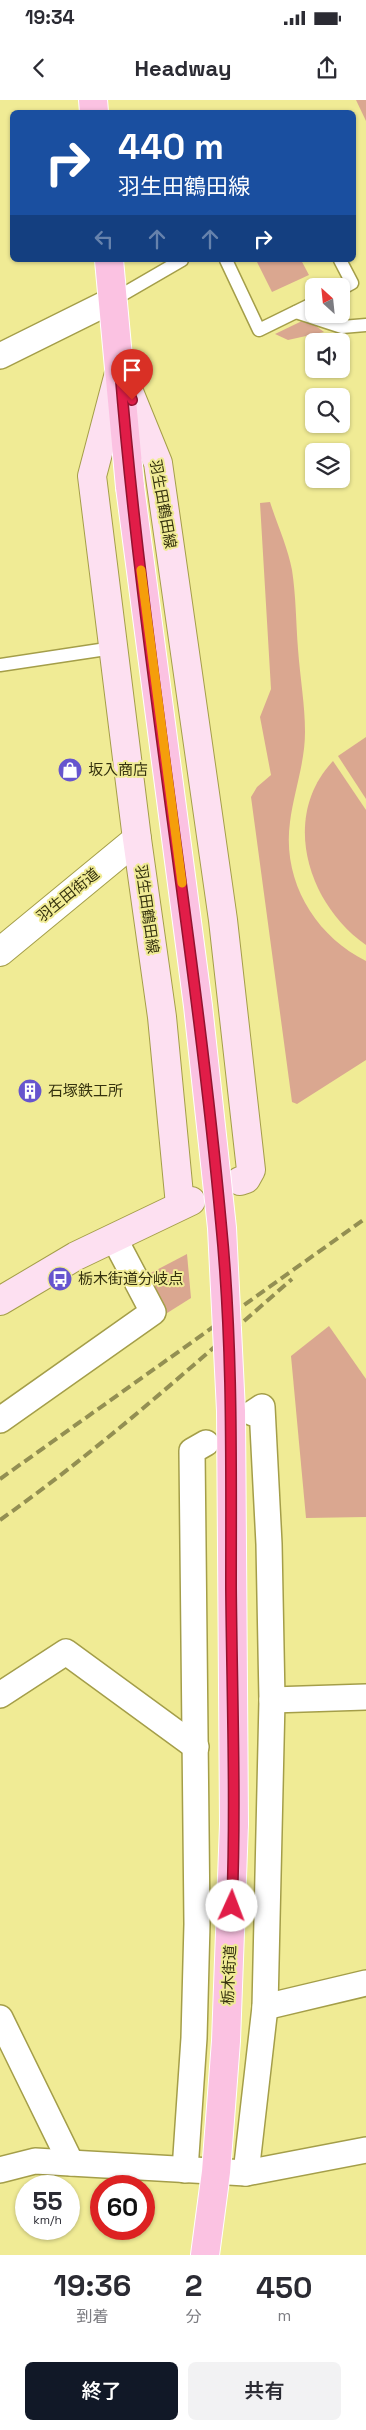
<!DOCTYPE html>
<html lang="ja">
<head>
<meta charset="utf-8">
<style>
  body { margin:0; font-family:"Space Grotesk","Noto Sans JP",sans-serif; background:#f2f2f3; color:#2b2b33; height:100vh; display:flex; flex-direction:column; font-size:19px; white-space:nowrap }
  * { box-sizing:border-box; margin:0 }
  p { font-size:16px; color:#7c7c81 }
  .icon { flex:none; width:28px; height:28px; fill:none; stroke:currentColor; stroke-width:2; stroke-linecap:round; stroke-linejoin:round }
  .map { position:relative; height:2155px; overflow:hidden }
  .side { display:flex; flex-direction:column; background:#fff; flex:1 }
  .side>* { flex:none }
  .banner { position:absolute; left:10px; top:10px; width:346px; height:152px; border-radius:8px; box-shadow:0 1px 4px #0004; background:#1a4fa0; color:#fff; overflow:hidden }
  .needle { width:32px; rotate:333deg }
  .controls { position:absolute; left:305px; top:178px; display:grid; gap:10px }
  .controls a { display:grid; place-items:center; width:45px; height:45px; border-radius:8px; background:#fff; box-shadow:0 1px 4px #0004; font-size:25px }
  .speed { position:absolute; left:15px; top:2075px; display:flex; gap:10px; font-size:25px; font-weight:700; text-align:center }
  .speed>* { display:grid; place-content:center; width:65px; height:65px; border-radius:50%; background:#fff; box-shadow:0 1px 4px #0004; line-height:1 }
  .speed small { font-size:12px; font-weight:400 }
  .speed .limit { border:8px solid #d22; background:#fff; color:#111 }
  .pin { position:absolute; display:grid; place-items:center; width:42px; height:42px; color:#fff; margin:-51px -21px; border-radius:50% 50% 50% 0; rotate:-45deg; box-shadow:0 0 5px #0007 }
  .pin .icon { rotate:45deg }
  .me { position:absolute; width:55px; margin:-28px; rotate:2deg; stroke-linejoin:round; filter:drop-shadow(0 0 4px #0008) }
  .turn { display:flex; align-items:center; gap:18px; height:105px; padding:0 25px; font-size:22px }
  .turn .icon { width:65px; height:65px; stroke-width:2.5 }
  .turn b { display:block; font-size:35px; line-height:42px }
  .lanes { display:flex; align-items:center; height:48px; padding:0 25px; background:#0003; justify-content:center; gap:25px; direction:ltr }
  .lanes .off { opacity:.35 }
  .eta { display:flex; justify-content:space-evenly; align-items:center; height:85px; text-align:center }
  .eta b { font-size:30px; font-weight:600; line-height:35px }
  .button { display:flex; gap:10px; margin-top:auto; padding:10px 25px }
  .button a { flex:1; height:58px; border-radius:8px; background:#111827; color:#fff; font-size:20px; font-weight:600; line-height:58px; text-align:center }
  .button a+a { background:#f2f2f3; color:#2b2b33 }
  .status { display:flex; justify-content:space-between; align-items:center; height:35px; padding:0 25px; background:#fff; direction:ltr }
  .status svg { height:14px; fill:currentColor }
  header { display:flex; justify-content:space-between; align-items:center; height:65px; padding:0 25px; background:#fff; font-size:22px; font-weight:600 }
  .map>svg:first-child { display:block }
  .green { fill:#daa790 }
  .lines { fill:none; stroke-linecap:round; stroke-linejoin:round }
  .service-casing { stroke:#a49e49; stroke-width:15 }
  .minor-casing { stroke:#a49e49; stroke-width:28 }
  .tertiary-casing { stroke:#a49e49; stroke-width:30 }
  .secondary-casing { stroke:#a49e49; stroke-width:30 }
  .primary-casing { stroke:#fff; stroke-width:30 }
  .service { stroke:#fff; stroke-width:12 }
  .minor { stroke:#fff; stroke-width:25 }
  .tertiary { stroke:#fff; stroke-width:28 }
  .secondary { stroke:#fde0f1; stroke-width:28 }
  .primary { stroke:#fbc2e2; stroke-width:28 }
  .rail { stroke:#938f52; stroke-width:4; stroke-dasharray:10 5; stroke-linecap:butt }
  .primary-bridge-casing { stroke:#fff; stroke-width:30; stroke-linecap:butt }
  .primary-bridge { stroke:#fbc2e2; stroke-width:28 }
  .route-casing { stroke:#92132f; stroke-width:12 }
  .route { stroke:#e11d48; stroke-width:9 }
  .slow { stroke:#f59e0b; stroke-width:9 }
  .labels { text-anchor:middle; stroke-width:4; stroke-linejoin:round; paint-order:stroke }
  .street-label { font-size:15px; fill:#35320e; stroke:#f0eb95 }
  .poi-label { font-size:15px; fill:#35320e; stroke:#f0eb95; text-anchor:start }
</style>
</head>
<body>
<div class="status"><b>19:34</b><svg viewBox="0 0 49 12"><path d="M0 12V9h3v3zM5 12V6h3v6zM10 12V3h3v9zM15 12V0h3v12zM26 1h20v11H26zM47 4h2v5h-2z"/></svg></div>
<header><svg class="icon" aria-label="back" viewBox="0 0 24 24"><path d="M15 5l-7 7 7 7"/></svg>Headway<svg class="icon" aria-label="share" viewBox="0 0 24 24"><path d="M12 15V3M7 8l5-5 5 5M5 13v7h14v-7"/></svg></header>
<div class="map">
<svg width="366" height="2155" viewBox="0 0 366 2155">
  <rect width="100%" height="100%" fill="#f0eb95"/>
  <!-- green -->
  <g class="green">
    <polygon points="356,0 366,0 366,21"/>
    <polygon points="256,160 301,160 309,175 272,192"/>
    <polygon points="302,221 316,226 324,232 288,240 275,234"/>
    <path d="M270 402C277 424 288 448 292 470 296 496 296 523 298 549 300 577 305 605 305 632 305 663 294 691 290 722 282 780 314 835 366 861V960L297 1004 292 1002 251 697 257 687 271 675 260 617 271 589 260 403Z"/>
    <polygon points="366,637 366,699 338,656"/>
    <path d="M333 661 366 710V845C308 805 280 717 333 661Z"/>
    <polygon points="187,1154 191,1198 164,1215 145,1176"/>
    <polygon points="329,1226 366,1279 366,1417 306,1418 291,1256"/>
  </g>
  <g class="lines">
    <defs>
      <g id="service">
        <polyline points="226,160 259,230 314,203"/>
        <polyline points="340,160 352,183 341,189"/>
        <polyline points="113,200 182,160"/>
        <polyline points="296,212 342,227 366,225"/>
        <polyline points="0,565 113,548"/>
      </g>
      <g id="minor">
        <polyline points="0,256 113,200"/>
        <polyline points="0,1320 153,1212 114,1138"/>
        <polyline points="0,1595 66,1552 196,1647"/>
        <polyline points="272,1600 366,1597"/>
        <polyline points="265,1907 366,1883"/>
        <polyline points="0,1918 71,2063"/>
        <polyline points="0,2070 35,2061 246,2073 366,2050"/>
        <polyline points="185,2070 194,1938 197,1824 192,1351 206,1343"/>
        <polyline points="246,2073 265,1907 272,1600 269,1444 262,1307 253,1313"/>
      </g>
      <polyline id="tertiary" points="0,852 137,739"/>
      <g id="secondary">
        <polyline points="119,273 92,376 137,739 162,917 180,1105"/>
        <polyline points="123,277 158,363 223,820 251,1070 246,1079 240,1081"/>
        <polyline points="0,1201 76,1156 191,1101"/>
      </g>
      <g id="primary">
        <polyline points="93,0 94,12"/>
        <polyline points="109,160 130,387"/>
        <polyline points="205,2155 216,2072 226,1941 234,1724"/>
      </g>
    </defs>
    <!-- service casing -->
    <use href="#service" class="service-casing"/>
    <!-- minor casing -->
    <use href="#minor" class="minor-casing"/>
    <!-- tertiary casing -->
    <use href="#tertiary" class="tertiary-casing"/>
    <!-- secondary casing -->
    <use href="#secondary" class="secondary-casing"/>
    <!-- primary casing -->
    <use href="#primary" class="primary-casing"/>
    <!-- service -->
    <use href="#service" class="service"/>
    <!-- minor -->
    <use href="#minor" class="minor"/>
    <!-- tertiary -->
    <use href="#tertiary" class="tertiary"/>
    <!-- secondary -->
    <use href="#secondary" class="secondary"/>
    <!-- primary -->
    <use href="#primary" class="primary"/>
    <!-- rail -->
    <g class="rail">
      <polyline points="0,1379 366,1118"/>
      <path d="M0 1420C103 1347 197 1262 292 1179"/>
    </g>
    <defs>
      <polyline id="primary-bridge" points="130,387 198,906 222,1128 231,1311 234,1724"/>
    </defs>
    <!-- primary-bridge casing -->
    <use href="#primary-bridge" class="primary-bridge-casing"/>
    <!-- primary-bridge -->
    <use href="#primary-bridge" class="primary-bridge"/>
  </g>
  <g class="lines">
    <defs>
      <path id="route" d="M132 300 120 269C143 555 195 838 221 1123 233 1244 231 1366 231 1488 232 1594 236 1700 232 1806"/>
    </defs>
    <!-- route casing -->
    <use href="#route" class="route-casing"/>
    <!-- route -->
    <use href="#route" class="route"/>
    <!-- slow -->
    <polyline class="slow" points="141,470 182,783"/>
  </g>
  <!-- icons -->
  <defs>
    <symbol id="shop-disc" viewBox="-11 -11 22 22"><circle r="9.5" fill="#6755ce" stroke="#f0eb95"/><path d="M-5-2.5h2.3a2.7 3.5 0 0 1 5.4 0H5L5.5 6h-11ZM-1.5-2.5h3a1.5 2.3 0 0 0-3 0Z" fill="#fff"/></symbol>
    <symbol id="building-disc" viewBox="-11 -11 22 22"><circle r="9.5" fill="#6755ce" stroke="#f0eb95"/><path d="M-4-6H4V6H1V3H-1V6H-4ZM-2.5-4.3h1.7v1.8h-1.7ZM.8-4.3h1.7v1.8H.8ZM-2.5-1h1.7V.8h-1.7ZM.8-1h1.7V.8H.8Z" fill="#fff"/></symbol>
    <symbol id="bus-disc" viewBox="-11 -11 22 22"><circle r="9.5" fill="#6755ce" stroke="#f0eb95"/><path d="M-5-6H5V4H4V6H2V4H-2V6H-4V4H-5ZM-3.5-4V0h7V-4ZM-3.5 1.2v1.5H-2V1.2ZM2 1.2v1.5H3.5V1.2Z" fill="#fff"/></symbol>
  </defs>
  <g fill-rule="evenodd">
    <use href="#shop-disc" x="56" y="656" width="28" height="28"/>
    <use href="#building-disc" x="16" y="977" width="28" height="28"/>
    <use href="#bus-disc" x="46" y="1165" width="28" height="28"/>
  </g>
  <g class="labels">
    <!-- street labels -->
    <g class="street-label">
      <text transform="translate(163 404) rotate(80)" y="5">羽生田鶴田線</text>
      <text transform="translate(68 795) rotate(-39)" y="5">羽生田街道</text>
      <text transform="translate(147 809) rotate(82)" y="5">羽生田鶴田線</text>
      <text transform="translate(229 1875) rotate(-87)" y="5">栃木街道</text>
    </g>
    <!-- poi labels -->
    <g class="poi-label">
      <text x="88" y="675">坂入商店</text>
      <text x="48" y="996">石塚鉄工所</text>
      <text x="78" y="1184">栃木街道分岐点</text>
    </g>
  </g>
</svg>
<div class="controls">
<a><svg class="needle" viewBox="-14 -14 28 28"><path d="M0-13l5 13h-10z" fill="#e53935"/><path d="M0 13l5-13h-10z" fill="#7c7c81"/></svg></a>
<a><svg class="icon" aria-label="sound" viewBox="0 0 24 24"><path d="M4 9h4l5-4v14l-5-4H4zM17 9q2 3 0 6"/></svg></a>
<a><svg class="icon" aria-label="search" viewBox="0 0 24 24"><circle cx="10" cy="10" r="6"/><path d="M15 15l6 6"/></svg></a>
<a><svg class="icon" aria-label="layers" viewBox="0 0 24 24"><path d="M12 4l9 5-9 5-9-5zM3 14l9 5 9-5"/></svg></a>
</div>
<div class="speed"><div>55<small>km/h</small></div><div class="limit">60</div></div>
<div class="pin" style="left:132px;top:300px;background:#d93025"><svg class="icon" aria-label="arrive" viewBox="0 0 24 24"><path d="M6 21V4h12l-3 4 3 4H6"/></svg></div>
<svg class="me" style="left:232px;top:1806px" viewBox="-20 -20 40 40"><circle r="19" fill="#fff"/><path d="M0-13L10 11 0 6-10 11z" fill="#e11d48"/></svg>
<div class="banner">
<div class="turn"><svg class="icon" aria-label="right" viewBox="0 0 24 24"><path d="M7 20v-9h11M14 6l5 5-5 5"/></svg><div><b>440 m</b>羽生田鶴田線</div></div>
<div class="lanes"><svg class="icon off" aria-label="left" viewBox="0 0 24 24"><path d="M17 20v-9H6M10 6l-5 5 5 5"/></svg><svg class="icon off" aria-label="ahead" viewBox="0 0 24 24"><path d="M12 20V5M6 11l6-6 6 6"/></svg><svg class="icon off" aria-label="ahead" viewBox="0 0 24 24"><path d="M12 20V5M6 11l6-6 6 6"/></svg><svg class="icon" aria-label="right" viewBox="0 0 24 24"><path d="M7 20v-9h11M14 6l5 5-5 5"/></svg></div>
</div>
</div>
<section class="side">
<div class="eta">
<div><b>19:36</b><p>到着</p></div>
<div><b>2</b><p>分</p></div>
<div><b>450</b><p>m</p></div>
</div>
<div class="button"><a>終了</a><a>共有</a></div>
</section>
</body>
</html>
